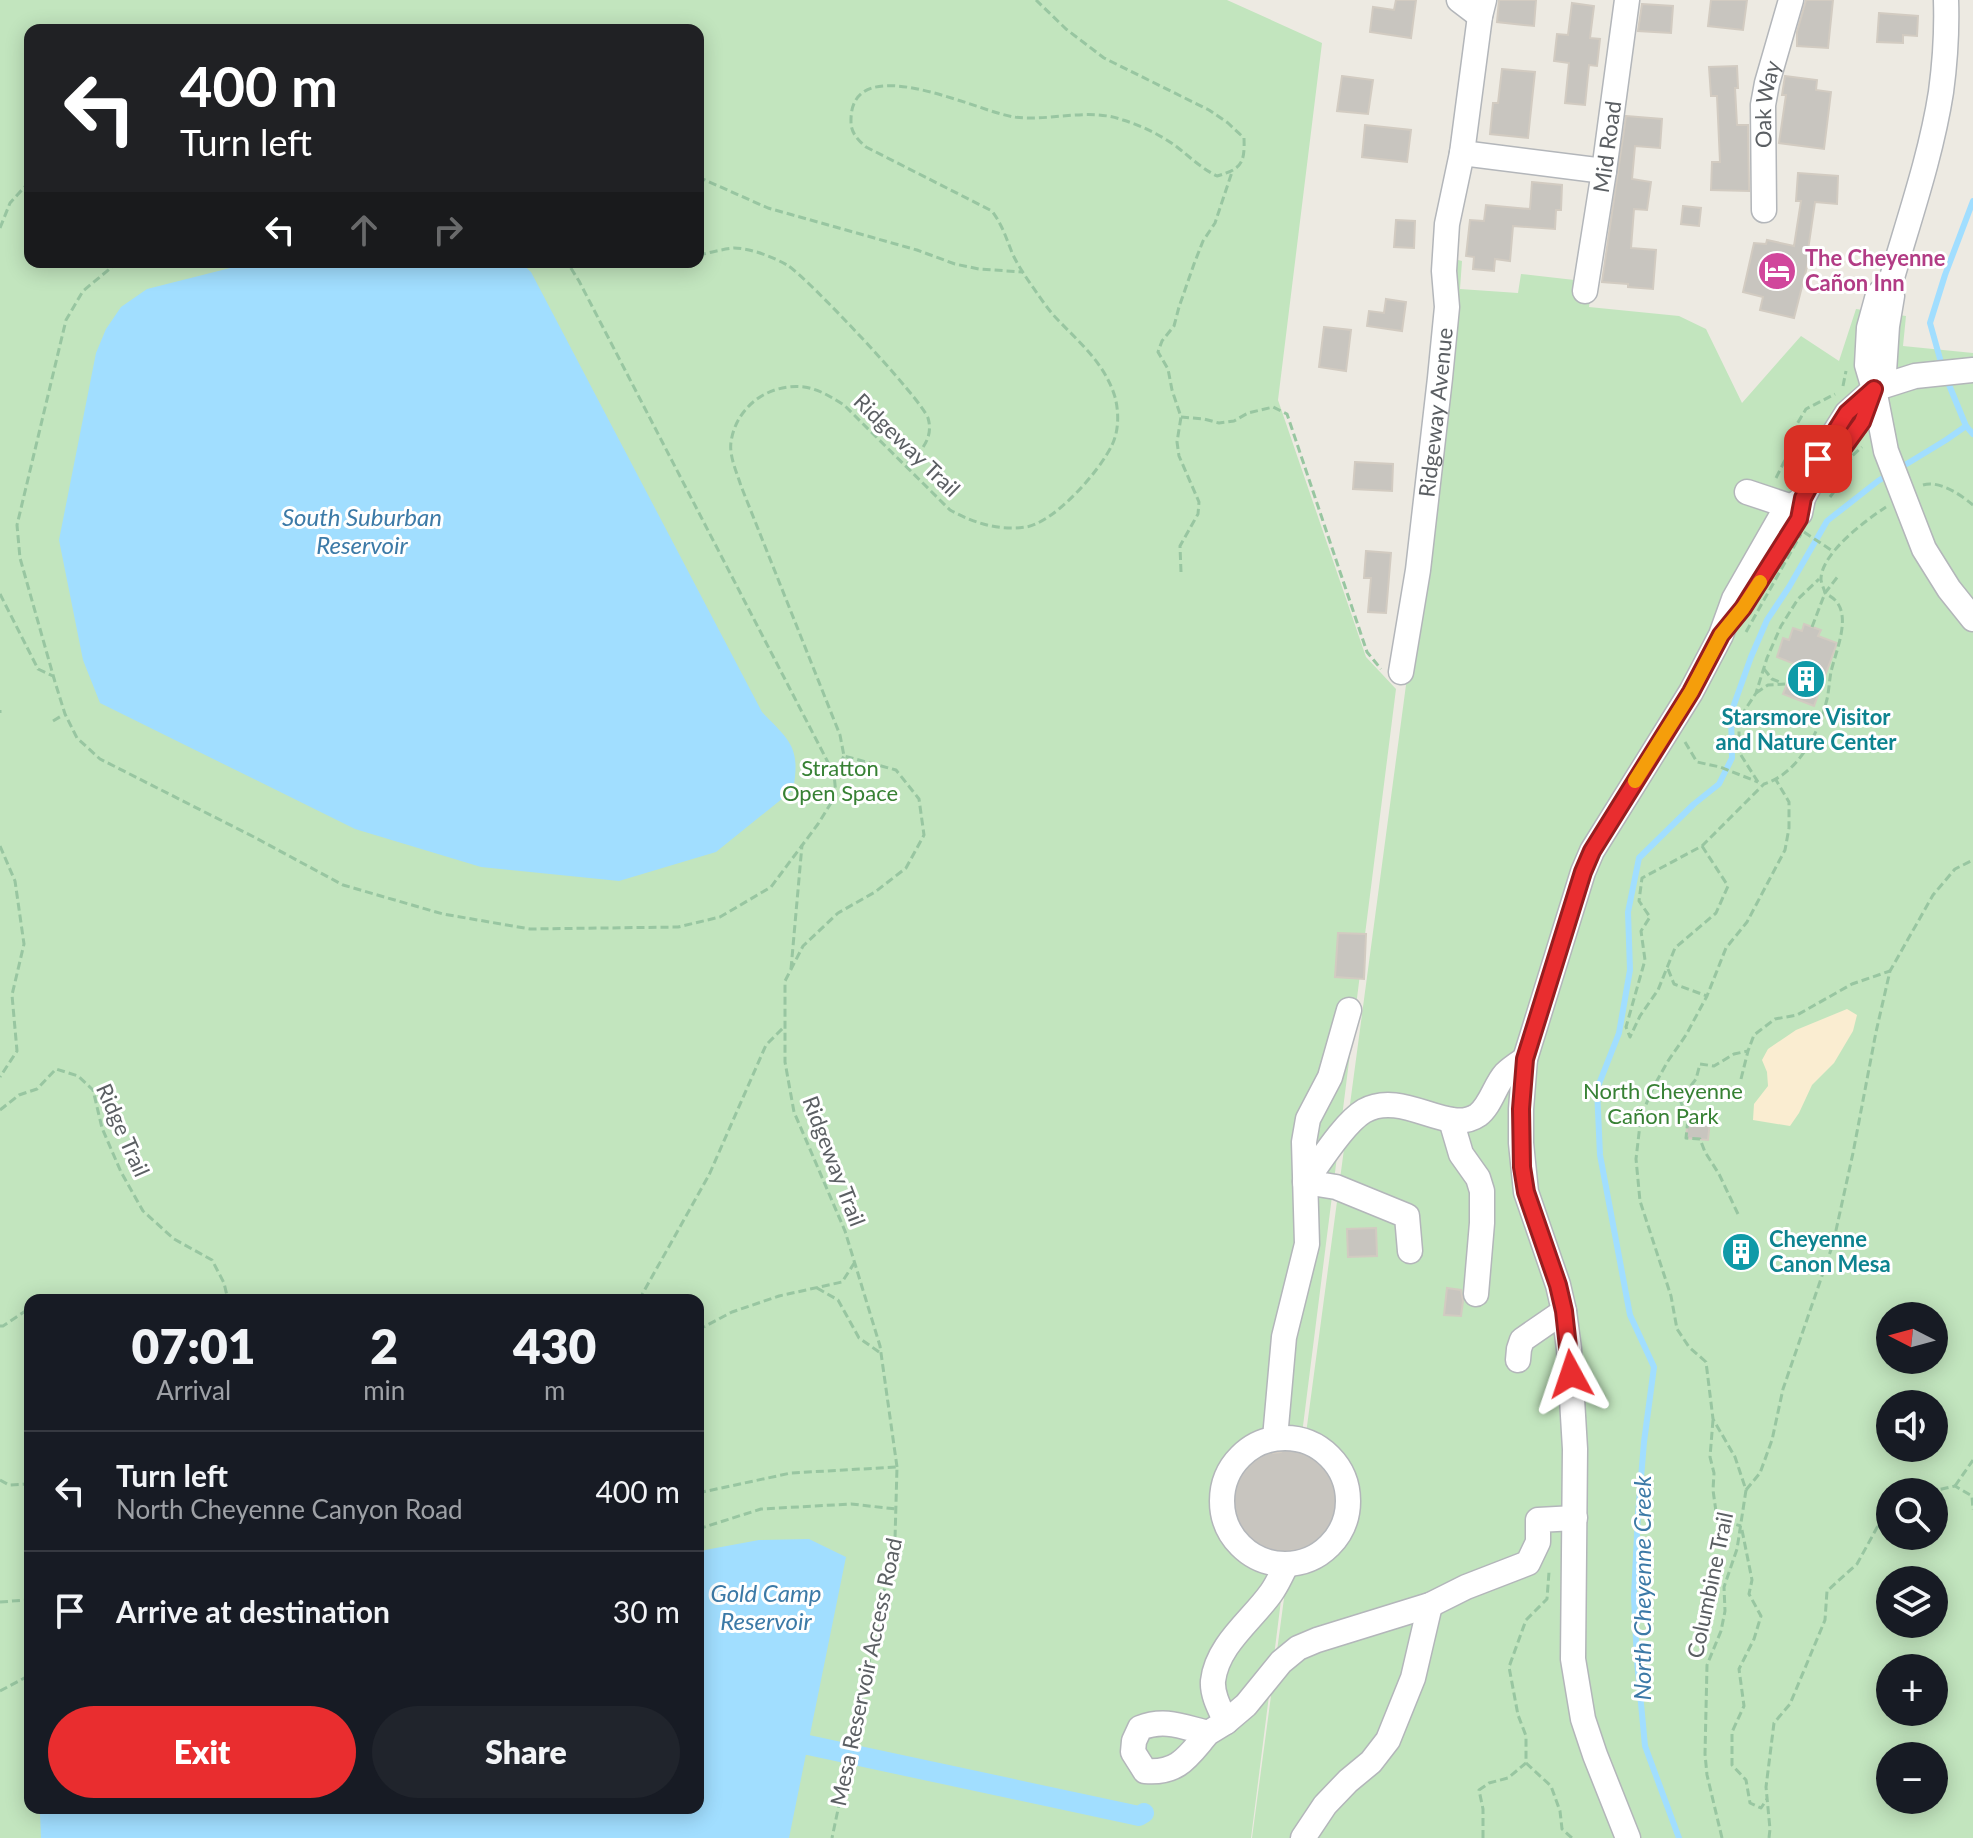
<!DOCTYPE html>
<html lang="en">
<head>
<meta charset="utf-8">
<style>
  body { margin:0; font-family:Lato,sans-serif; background:#20242c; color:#f1f3f6; height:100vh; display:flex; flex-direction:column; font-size:30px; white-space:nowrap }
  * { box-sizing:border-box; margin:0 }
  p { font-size:26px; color:#9ea1a6 }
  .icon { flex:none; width:44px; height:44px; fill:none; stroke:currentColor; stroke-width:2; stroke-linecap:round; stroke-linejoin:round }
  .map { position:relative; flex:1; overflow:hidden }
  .details { position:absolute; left:24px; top:1294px; width:680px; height:520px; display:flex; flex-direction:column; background:#171b24; border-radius:16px; box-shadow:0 4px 20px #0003 }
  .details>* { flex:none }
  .hud { position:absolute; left:24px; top:24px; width:680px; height:244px; border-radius:16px; box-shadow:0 4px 20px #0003; background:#202124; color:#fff; overflow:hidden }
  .needle { width:52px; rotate:276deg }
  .buttons { position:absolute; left:1876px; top:1302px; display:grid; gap:16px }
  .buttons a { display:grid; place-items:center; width:72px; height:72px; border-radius:50%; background:#171b24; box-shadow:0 4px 20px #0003; font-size:40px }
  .pin { position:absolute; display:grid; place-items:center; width:68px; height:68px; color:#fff; margin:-34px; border-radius:16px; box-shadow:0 4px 12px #0006 }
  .me { position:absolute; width:88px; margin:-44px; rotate:355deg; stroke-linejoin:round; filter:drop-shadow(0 0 6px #0008) }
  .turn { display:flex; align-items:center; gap:28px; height:168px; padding:0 24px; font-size:36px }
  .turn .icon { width:104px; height:104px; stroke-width:2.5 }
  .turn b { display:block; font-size:56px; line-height:68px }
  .lanes { display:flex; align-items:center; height:76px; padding:0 24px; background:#0003; justify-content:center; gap:40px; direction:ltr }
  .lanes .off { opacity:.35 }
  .eta { display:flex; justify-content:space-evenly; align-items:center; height:136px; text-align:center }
  .eta b { font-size:48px; font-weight:800; line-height:56px }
  .cta { display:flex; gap:16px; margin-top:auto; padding:16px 24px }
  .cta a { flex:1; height:92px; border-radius:48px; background:#e92d2f; color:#fff; font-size:32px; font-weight:800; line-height:92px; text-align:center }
  .cta a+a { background:#20242c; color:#f1f3f6 }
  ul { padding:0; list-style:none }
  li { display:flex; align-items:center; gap:24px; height:120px; padding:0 24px; border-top:2px solid #363941 }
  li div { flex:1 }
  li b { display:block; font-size:30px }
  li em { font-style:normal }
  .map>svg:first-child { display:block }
  .green { fill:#c2e5be; fill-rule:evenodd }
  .sand { fill:#faedd1 }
  .water { fill:#a1deff }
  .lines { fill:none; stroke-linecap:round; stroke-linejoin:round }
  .stream { stroke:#a1deff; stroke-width:6 }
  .canal { stroke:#a1deff; stroke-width:20 }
  .building { fill:#c8c5bf; stroke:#d2cbc1; stroke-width:2 }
  .minor-casing { stroke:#b3b6ba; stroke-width:27 }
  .path { stroke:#98c6a1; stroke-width:3; stroke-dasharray:8 4; stroke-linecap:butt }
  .minor { stroke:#fff; stroke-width:24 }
  .route-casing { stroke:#971d1f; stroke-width:20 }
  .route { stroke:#e92d2f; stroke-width:14 }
  .slow { stroke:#f59e0b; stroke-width:14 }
  .labels { text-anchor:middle; stroke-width:6; stroke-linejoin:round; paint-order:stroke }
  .street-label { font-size:22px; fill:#5b5f63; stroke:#fff }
  .hotel-label { font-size:22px; font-weight:bold; fill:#b23c85; stroke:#fff; text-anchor:start }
  .culture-label { font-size:22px; font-weight:bold; fill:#0d838f; stroke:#fff }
  .park-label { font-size:22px; fill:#378134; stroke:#fff }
  .water-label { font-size:24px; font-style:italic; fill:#3c7aa7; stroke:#fff }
</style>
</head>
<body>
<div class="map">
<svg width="1973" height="1838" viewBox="0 0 1973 1838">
  <rect width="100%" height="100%" fill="#edeae2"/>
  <!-- green -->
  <g class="green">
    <path d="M0 0H1227L1322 43 1278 400 1366 657 1396 689 1251 1838H0ZM30 30H698V262H30ZM30 1300H698V1808H30Z"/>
    <path d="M1454 259 1462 261 1460 289 1518 293 1521 274 1592 282 1589 307 1679 316 1706 329 1742 403 1801 336 1839 361 1856 309 1906 316 1903 346 1973 353V1838H1252L1408 670 1416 655 1420 636 1441 422ZM1890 1316H1934V1360H1890ZM1890 1404H1934V1448H1890ZM1890 1492H1934V1536H1890ZM1890 1580H1934V1624H1890ZM1890 1668H1934V1712H1890ZM1890 1756H1934V1800H1890Z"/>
  </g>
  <!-- sand -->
  <polygon class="sand" points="1847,1009 1857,1015 1853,1031 1834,1063 1812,1085 1799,1113 1790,1126 1753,1120 1754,1104 1768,1086 1767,1072 1762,1060 1768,1049 1796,1030"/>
  <!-- water -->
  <g class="water">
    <path d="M254 262H520L531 272 762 712C790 741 801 747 793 790L716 852 619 881 481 867 355 829 100 703 83 660 59 540 96 353 106 329 121 307 147 289Z"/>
    <polygon points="809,1539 846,1557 789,1838 41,1838 40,1813 44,1808 698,1808 698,1555 705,1550 759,1540"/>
  </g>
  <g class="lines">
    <!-- stream -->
    <g class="stream">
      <polyline points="1942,366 1930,323 1945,275 1973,201"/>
      <polyline points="1947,380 1966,426 1973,434"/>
      <polyline points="1900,468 1946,440 1966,426"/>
      <polyline points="1679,1838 1645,1746 1637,1661 1634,1596 1638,1514 1644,1442 1654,1367 1630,1315 1600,1155 1597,1089 1619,1033 1630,970 1628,912 1639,858 1694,804 1719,784 1732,758 1731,713 1751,657 1767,620 1789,587 1827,521 1878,481 1891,473"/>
    </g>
    <!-- canal -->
    <polyline class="canal" points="808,1745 1139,1816 1144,1813"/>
  </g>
  <!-- building -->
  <g class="building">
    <polygon points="1396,0 1416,0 1411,38 1370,32 1373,7 1394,10"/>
    <polygon points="1499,0 1536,0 1534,26 1497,22"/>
    <polygon points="1711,0 1747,0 1743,30 1708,26"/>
    <polygon points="1806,0 1833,0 1828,48 1797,46 1797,32"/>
    <polygon points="1572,3 1594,6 1590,38 1600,39 1597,66 1589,65 1585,105 1565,103 1569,63 1554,61 1557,34 1568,35"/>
    <polygon points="1642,4 1673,6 1671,33 1638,31"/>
    <polygon points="1879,13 1918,16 1917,36 1903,35 1903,43 1877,42"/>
    <polygon points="1737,66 1738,88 1735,88 1737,125 1748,125 1749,191 1711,190 1712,162 1720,162 1717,96 1711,96 1709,67"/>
    <polygon points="1502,69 1535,72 1528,138 1490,134 1493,103 1498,103"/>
    <polygon points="1342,76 1373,80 1368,114 1337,111"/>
    <polygon points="1785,76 1817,80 1816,90 1831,92 1824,149 1779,143 1786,95 1782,95"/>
    <polygon points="1626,116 1662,119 1660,148 1635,146 1632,179 1651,182 1647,210 1634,209 1631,248 1656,250 1653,289 1628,287 1628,284 1602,282"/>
    <polygon points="1365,125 1411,130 1407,162 1362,157"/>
    <polygon points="1798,173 1838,176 1837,204 1815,202 1808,250 1811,251 1794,318 1760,310 1763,297 1743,292 1754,243 1766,244 1767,240 1794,246 1801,201 1796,201"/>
    <polygon points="1532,182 1562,185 1561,210 1556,210 1555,229 1513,226 1510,261 1495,259 1494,271 1473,269 1474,257 1466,256 1470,220 1484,221 1486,205 1530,209"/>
    <polygon points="1683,206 1701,208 1699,226 1681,224"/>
    <polygon points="1396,220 1415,221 1414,248 1394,247"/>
    <polygon points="1386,299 1406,302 1402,331 1367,326 1369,311 1384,313"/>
    <polygon points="1324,327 1351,330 1346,371 1319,367"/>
    <polygon points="1355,462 1393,464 1392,491 1353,489"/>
    <polygon points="1366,551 1391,553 1386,613 1368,612 1371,578 1364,578"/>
    <polygon points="1804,624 1821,630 1818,636 1837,643 1814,706 1783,694 1795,664 1777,657 1783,638 1789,640 1793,628 1802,631"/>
    <polygon points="1338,933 1366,934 1364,979 1335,977"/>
    <polygon points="1688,1119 1710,1121 1708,1140 1686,1138"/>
    <polygon points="1376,1228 1377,1256 1348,1257 1347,1229"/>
    <polygon points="1447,1288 1461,1290 1463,1301 1461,1316 1444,1315"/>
    <polygon points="1288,1445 1300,1446 1315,1454 1328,1465 1336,1480 1339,1497 1336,1514 1329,1529 1318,1541 1303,1549 1282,1552 1269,1550 1254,1543 1242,1531 1234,1516 1231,1500 1233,1483 1240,1467 1252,1455 1265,1448 1273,1453 1281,1452"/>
  </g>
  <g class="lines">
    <defs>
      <g id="minor">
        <polyline points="1459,0 1480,16"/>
        <path d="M1946 0C1947 30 1945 62 1941 92 1931 156 1909 219 1891 281L1878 295 1869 328 1867 365 1874 389 1886 451 1924 549 1949 589 1973 619"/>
        <polyline points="1462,153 1604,171"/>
        <path id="s1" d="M1764 210 1763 105 1767 83 1791 0"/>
        <path id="s2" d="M1585 291 1604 171 1627 0"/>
        <polyline points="1872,395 1884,372 1887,326 1892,296"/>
        <polyline points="1747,492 1792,507"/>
        <polyline points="1800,513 1803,498 1811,483 1812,472 1818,459 1847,413 1874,389 1915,376 1973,370"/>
        <path id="s3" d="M1401 672 1418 570 1440 378 1447 307 1444 271 1447 224 1462 153 1480 16 1484 0"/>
        <polyline points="1451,1120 1461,1154 1478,1178 1482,1191 1482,1223 1476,1294"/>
        <path d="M1410 1251 1407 1216 1336 1187 1305 1182C1320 1162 1344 1123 1364 1111 1403 1089 1448 1136 1478 1115 1491 1105 1495 1085 1505 1074 1511 1068 1519 1063 1525 1059"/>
        <polyline points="1518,1360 1519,1349 1522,1340 1564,1311"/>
        <circle cx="1285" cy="1501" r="63"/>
        <polyline points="1275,1438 1284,1337 1307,1244 1304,1142 1308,1119 1330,1077 1349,1010"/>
        <path d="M1286 1566C1281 1575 1277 1585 1271 1593 1252 1620 1217 1645 1213 1681 1212 1695 1220 1709 1226 1722L1246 1705 1281 1662 1298 1648 1317 1640 1430 1605 1466 1587 1528 1563 1538 1542V1520L1575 1518"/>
        <path d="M1208 1733C1188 1756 1179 1774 1145 1771L1133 1752 1134 1741 1140 1728C1165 1718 1183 1727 1208 1733L1226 1722"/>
        <polyline points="1303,1838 1325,1805 1348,1781 1371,1762 1388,1740 1413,1678 1430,1605"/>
        <polyline points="1628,1838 1595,1755 1583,1719 1573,1659 1575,1449 1569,1349 1564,1311 1558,1285 1526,1192 1521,1143 1521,1109 1525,1059 1583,872 1592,851 1691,692 1721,635 1734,599 1782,515 1803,498"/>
      </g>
    </defs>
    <!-- minor casing -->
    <use href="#minor" class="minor-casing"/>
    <!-- path -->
    <g class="path">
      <polyline points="698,177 768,208 917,250 955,264 979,269 1023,272"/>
      <polyline points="0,228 10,203 30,181"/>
      <path d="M698 255C710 253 722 249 734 248 750 248 773 257 787 265 806 276 921 398 928 418 934 438 921 452 907 464"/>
      <polyline points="118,262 83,291 66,320 17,525 20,558 55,682 65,714 77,738 100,759 254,837 343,885 443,914 530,929 678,927 720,917 771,887 818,824 836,795 834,774 579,281 567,262"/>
      <polyline points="1843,386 1846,371"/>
      <polyline points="1181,417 1204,419 1219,423 1234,421 1248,413 1273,407 1287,414 1367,652 1381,669"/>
      <polyline points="1776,478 1794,442 1797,424 1806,409 1835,394"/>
      <path d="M1923 485C1940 480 1961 495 1973 505"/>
      <polyline points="1830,497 1843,480 1852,456 1862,447"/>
      <polyline points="1804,532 1834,552"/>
      <polyline points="1181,572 1180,546 1198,514 1199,502 1179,456 1177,442 1181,417 1172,390 1168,369 1158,352 1162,341 1174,326 1179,307 1194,264 1203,241 1215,223 1232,172"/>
      <polyline points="0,594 38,669 53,676"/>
      <polyline points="1812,627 1825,593 1839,575"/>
      <polyline points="1746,632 1801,534"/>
      <polyline points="1764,669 1772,679 1782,683"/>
      <polyline points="1756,693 1768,685 1785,684"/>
      <polyline points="0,710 0,713"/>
      <polyline points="53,721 63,715"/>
      <polyline points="1685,742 1697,762 1720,767 1758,782"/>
      <polyline points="834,774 844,756"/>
      <polyline points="1758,782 1739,752 1739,719 1756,693 1767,658 1781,626 1798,599 1819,579"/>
      <polyline points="0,846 15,881 24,944 12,995 17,1051 0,1077"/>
      <path d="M1702 846 1728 886 1716 913 1675 948 1658 990 1640 1016 1630 1037 1626 1027 1645 960 1641 931 1650 917 1639 901 1642 878 1702 846 1764 784C1797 774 1818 735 1826 703 1829 693 1829 682 1831 672 1835 653 1852 617 1835 600 1832 597 1828 595 1825 593 1824 589 1822 585 1821 580 1820 554 1866 520 1886 507"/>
      <polyline points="791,969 802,845"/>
      <polyline points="1668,969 1674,984 1707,996"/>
      <polyline points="1741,1079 1748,1051 1754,1035 1775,1019 1797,1015 1852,984 1890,971"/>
      <polyline points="0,1110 19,1095 37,1089 56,1069 78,1076 93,1090 102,1128 121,1172 143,1211 174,1239 212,1260 224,1283 228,1300"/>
      <polyline points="1738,1214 1719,1174 1705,1152 1700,1139 1686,1138 1688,1119 1680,1100 1696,1079 1700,1064 1714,1066 1734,1054 1748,1051"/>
      <polyline points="817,1288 838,1300 859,1338 882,1354"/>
      <polyline points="51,1300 63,1300"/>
      <polyline points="639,1300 709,1175 766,1045 785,1026"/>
      <polyline points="0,1326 3,1326 30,1308"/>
      <polyline points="698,1330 732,1312 779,1296 842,1282 855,1262"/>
      <polyline points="1713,1420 1710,1457 1714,1473 1713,1490 1717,1519 1741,1526"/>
      <path d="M897 1467 880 1346 845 1231 794 1112 785 1062V981L803 946 838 913 875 892 906 868 924 835 919 799 896 770 844 756 840 735 741 486C737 473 729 456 731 442 736 407 768 383 804 387 819 389 831 397 844 405L950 510C974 523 998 531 1026 527 1055 522 1099 472 1112 445 1119 431 1119 412 1115 397 1105 364 1081 344 1058 320 1048 310 1040 297 1032 286 1025 276 1018 265 1013 255 1006 238 1003 226 992 211L866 147C858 140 851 133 851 122 849 46 978 112 1014 117 1050 122 1087 107 1123 120 1142 126 1161 135 1177 147 1191 158 1201 168 1217 176 1241 169 1245 164 1244 138L1228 123 1209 110 1104 58 1066 29 1036 0"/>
      <polyline points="0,1480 9,1485 30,1484"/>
      <polyline points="1955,1486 1973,1460"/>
      <polyline points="1746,1490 1760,1473 1772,1440 1783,1389 1833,1244 1853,1153 1876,1032 1890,971 1933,895 1955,869 1973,860"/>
      <polyline points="1929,1492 1955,1486 1972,1496 1973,1510"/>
      <polyline points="698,1493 791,1473 897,1467 895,1539 832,1838"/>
      <polyline points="698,1529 761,1509 851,1504 896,1509"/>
      <polyline points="1742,1530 1752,1580 1749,1594 1761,1616 1754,1639 1739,1669 1744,1706 1732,1732 1732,1765 1746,1780 1750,1803 1761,1808 1767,1799"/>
      <polyline points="0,1602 26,1600 30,1598"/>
      <polyline points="0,1691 30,1675"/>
      <polyline points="1526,1763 1551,1786 1560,1811 1562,1829 1572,1838"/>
      <polyline points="1483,1838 1483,1809 1479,1790 1489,1783 1508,1778 1526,1763 1526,1736 1518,1715 1509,1667 1526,1620 1547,1599 1549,1572"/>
      <polyline points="1722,1838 1707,1775 1705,1754 1707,1665 1721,1631 1725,1611 1724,1587 1737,1549 1746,1490 1735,1457 1713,1419 1706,1362 1689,1347 1677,1329 1671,1296 1640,1201 1636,1159 1641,1116 1654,1086 1668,1061 1686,1035 1707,996 1726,948 1747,922 1785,850 1789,828 1789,802 1776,780"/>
      <polyline points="1769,1838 1770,1829 1766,1787 1774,1723 1790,1704 1825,1620 1827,1591 1857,1564 1879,1524 1890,1509"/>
    </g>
    <!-- minor -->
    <use href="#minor" class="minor"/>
  </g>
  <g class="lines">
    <defs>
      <polyline id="route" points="1571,1374 1564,1311 1558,1285 1526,1192 1522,1167 1521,1109 1525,1059 1583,872 1592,851 1691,692 1721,635 1743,608 1799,519 1803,498 1811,483 1823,480 1836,458 1862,422 1874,389 1847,413 1818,459"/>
    </defs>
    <!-- route casing -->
    <use href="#route" class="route-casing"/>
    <!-- route -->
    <use href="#route" class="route"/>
    <!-- slow -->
    <polyline class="slow" points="1635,781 1691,692 1721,635 1743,608 1760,582"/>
  </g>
  <!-- icons -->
  <defs>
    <symbol id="hotel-disc" viewBox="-11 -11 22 22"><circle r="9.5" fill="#d1479c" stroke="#fff"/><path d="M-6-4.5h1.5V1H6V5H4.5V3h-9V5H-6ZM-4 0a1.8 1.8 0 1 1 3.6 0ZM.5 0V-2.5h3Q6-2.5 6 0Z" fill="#fff"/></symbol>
    <symbol id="building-disc" viewBox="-11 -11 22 22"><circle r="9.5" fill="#0f9aa8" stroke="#fff"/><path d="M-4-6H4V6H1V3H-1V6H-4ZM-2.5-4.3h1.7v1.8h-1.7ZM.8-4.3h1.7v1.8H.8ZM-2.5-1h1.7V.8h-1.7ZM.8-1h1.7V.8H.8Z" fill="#fff"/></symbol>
  </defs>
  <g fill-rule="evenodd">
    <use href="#hotel-disc" x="1755" y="249" width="44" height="44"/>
    <use href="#building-disc" x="1784" y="657" width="44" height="44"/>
    <use href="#building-disc" x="1719" y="1230" width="44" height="44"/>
  </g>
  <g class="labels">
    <!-- street labels -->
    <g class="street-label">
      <text dy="8" stroke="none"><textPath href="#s1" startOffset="106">Oak Way</textPath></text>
      <text dy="8" stroke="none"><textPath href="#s2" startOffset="146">Mid Road</textPath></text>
      <text dy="8" stroke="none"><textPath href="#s3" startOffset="262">Ridgeway Avenue</textPath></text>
      <text transform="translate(907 445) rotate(44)" y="8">Ridgeway Trail</text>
      <text transform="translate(123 1130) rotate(66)" y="8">Ridge Trail</text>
      <text transform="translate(834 1161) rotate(69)" y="8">Ridgeway Trail</text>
      <text transform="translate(1710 1585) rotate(-78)" y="8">Columbine Trail</text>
      <text transform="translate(866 1672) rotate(-78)" y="8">Mesa Reservoir Access Road</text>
    </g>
    <!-- hotel labels -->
    <g class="hotel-label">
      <text x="1805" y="266">The Cheyenne<tspan x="1805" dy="25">Cañon Inn</tspan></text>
    </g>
    <!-- culture labels -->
    <g class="culture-label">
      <text x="1806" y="725">Starsmore Visitor<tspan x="1806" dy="25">and Nature Center</tspan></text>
      <text x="1769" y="1247" text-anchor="start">Cheyenne<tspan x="1769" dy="25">Canon Mesa</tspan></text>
    </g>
    <!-- park labels -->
    <g class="park-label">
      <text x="840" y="776">Stratton<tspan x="840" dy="25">Open Space</tspan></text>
      <text x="1663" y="1099">North Cheyenne<tspan x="1663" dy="25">Cañon Park</tspan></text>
    </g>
    <!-- water labels -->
    <g class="water-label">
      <text x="362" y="526">South Suburban<tspan x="362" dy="28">Reservoir</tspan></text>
      <text transform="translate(1643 1588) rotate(-90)" y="8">North Cheyenne Creek</text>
      <text x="766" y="1602">Gold Camp<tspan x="766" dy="28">Reservoir</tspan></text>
    </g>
  </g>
</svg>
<div class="buttons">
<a><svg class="needle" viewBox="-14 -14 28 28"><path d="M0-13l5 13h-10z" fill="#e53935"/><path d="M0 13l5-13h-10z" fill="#9ea1a6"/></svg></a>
<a><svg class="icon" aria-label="sound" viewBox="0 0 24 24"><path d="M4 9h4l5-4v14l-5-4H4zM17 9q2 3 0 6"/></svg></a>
<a><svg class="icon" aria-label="search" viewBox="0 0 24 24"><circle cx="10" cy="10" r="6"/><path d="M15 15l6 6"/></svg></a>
<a><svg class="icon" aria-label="layers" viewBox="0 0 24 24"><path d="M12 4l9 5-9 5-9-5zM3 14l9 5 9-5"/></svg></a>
<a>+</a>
<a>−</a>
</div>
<div class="pin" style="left:1818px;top:459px;background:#d93025"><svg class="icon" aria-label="arrive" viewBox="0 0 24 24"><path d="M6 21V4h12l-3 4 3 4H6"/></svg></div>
<svg class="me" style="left:1571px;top:1374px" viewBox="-20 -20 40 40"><path d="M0-17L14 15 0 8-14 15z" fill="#e92d2f" stroke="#fff" stroke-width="4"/></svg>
<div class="hud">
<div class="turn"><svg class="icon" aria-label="left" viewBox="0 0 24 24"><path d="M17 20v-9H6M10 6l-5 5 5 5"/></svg><div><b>400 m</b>Turn left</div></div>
<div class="lanes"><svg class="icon" aria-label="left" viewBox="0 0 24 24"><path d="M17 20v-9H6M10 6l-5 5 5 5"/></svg><svg class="icon off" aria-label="ahead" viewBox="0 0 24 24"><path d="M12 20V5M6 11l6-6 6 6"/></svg><svg class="icon off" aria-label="right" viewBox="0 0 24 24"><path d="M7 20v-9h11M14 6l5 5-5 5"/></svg></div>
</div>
<section class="details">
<div class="eta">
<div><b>07:01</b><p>Arrival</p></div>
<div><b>2</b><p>min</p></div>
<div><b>430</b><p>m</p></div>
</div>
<ul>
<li><svg class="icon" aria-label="left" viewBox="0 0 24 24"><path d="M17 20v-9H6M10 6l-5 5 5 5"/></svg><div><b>Turn left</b><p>North Cheyenne Canyon Road</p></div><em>400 m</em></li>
<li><svg class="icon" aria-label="arrive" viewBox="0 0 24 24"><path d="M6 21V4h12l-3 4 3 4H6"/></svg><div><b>Arrive at destination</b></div><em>30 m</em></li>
</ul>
<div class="cta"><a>Exit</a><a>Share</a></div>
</section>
</div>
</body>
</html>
